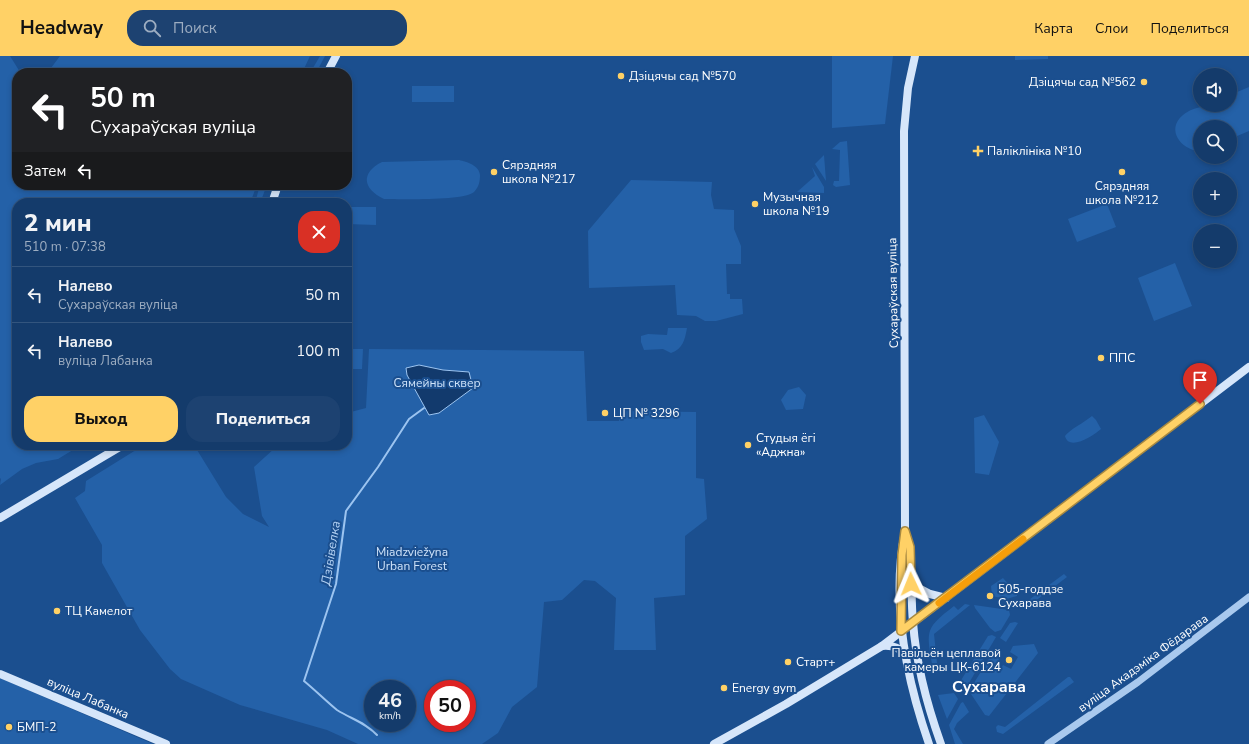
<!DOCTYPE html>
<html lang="ru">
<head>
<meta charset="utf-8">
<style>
  body { margin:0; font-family:"Nunito Sans",sans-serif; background:#1d4271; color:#f1f3f6; height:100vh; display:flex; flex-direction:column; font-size:15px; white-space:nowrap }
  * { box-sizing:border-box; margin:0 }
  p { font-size:13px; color:#9dadc1 }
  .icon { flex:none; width:22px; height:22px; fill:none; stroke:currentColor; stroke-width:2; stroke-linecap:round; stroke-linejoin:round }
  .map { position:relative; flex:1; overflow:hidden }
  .details { position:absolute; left:12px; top:142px; width:340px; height:252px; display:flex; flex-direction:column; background:#143b6b; border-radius:16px; box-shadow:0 2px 6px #0003,0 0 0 1px #33557e }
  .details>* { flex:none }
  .top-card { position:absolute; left:12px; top:12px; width:340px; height:122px; border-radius:16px; box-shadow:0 2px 6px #0003,0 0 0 1px #33557e; background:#202124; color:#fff; overflow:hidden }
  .tools { position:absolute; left:1193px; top:12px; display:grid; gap:8px }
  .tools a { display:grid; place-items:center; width:44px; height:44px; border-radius:50%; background:#143b6b; box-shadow:0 2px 6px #0003,0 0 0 1px #33557e; font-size:20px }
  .speed { position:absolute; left:364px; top:624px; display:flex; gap:8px; font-size:20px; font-weight:700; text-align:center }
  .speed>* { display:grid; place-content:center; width:52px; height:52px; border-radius:50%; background:#143b6b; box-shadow:0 2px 6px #0003,0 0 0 1px #33557e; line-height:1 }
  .speed small { font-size:10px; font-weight:400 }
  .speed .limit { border:6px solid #d22; background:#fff; color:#111 }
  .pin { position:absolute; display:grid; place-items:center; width:34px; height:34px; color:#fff; margin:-41px -17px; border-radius:50% 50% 50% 0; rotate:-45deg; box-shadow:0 0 4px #0007 }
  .pin .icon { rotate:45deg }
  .me { position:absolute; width:44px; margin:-22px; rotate:358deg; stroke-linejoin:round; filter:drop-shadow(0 0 3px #0008) }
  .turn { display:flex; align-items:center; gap:14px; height:84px; padding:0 12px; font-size:18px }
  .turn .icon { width:52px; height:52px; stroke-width:2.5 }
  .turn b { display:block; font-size:28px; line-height:34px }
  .then { display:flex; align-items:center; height:38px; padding:0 12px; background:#0003; gap:8px; font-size:15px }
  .round { display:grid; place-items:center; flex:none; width:42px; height:42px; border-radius:16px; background:#1d4271 }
  .head { display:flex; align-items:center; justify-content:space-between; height:68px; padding:0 12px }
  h1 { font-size:24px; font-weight:800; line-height:30px }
  .button { display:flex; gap:8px; margin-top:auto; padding:8px 12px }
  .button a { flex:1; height:46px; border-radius:16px; background:#ffd166; color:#111; font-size:16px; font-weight:800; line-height:46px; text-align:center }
  .button a+a { background:#1d4271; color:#f1f3f6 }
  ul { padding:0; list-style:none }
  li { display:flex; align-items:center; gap:12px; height:56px; padding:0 12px; border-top:1px solid #33557e }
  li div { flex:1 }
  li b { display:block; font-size:15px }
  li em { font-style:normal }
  header { display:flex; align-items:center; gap:24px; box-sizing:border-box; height:56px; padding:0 20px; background:#ffd166; color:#111 }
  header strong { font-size:19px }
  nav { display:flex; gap:22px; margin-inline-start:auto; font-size:14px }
  .search { width:280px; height:36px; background:#1d4271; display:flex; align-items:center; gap:10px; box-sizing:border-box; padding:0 14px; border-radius:16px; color:#9dadc1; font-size:15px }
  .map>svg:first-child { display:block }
  .green { fill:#2461a8; fill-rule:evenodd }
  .water { fill:#123a6d; stroke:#9cc4f0 }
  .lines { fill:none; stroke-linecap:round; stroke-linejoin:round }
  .stream { stroke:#9cc4f0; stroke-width:2 }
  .tertiary { stroke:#a9c9ee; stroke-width:7 }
  .secondary { stroke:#d6e6fa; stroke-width:8 }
  .route-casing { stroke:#a68842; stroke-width:10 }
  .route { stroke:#ffd166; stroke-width:7 }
  .slow { stroke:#f59e0b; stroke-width:7 }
  .poi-dot { fill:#ffd166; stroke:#1b4f8f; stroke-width:1.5 }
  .labels { text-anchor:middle; stroke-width:4; stroke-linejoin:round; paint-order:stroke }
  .poi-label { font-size:12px; fill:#fff; stroke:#1b4f8f; text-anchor:start }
  .street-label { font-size:12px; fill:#fff; stroke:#1b4f8f }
  .park-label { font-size:12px; fill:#cfe3fa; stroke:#1b4f8f }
  .water-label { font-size:13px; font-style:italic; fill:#b5d3f5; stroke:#1b4f8f }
  .district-label { font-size:16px; font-weight:bold; fill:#fff; stroke:#1b4f8f }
</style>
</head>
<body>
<header>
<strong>Headway</strong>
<div class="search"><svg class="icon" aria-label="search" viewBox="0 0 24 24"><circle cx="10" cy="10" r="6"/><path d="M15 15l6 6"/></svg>Поиск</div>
<nav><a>Карта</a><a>Слои</a><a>Поделиться</a></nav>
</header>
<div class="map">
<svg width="1249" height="688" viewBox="0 0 1249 688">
  <rect width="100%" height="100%" fill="#1b4f8f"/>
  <!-- green -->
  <g class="green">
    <polygon points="0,0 10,0 20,16 23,17 17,17 17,129 257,129 250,147 17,147 17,389 81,389 58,403 36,407 22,413 0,429 1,422 0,423"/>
    <polygon points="60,0 310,0 302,17 25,17 37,16 43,13 44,16 51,12"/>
    <polygon points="320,0 325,0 316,17 310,17"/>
    <polygon points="832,0 893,0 885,68 832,72"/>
    <polygon points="1015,0 1048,0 1048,3 1015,4"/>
    <rect x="412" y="30" width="42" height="16"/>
    <path d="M1249 31V75L1230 83V71H1200L1199 95C1182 94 1165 74 1183 59 1195 49 1214 49 1230 49V39Z"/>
    <polygon points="847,85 850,129 836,131 833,129 834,125 839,125 840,94 832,93 840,86"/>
    <polygon points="824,99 826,125 815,108"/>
    <path d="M459 104C467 106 479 109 480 119 480 125 479 131 474 136 465 145 399 143 384 143 363 133 360 117 382 106Z"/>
    <polygon points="812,111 824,131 824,137 797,136 815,120"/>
    <polygon points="631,124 712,126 711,139 714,153 734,154 734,173 741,190 741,208 726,208 727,238 730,238 730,243 742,243 743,258 716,265 705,265 696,260 677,259 675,229 589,232 588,175"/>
    <polygon points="260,129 267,129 260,147 255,147"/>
    <polygon points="1107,148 1116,171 1077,186 1068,163"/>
    <polygon points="347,151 376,151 376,169 347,168"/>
    <polygon points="1175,207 1192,250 1154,265 1138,222"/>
    <path d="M668 272H687C685 283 683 293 671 297L663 293 644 294 641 286V280L648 278 667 279Z"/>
    <polygon points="347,293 363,293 362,313 347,313"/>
    <path d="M369 293 584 295 587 365H619V355L696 356V422L704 423 707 463 685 480V539L654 542 656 594H614L616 542 595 525 584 524 562 544 544 546 537 631 512 651 498 677 482 688H358L327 674 240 649 181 623 170 613 140 574 102 507V489L75 442 85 435 86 425 144 389H162L177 392 182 389H194L226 441 243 458 269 471 262 460 254 411 276 391 284 389H347V357L366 352ZM373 633H407V667H373ZM433 633H467V667H433Z"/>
    <polygon points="799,331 806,339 803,353 786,354 781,344 788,334"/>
    <polygon points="984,359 999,386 989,419 975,417 974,362"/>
    <path d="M1092 360 1096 364 1101 373C1094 379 1069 396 1065 380 1069 374 1085 366 1092 360Z"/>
    <polygon points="1064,518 1067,521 1030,549 1027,549 1026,546"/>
    <polygon points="1003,522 1017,538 1017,540 1006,543 992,540 991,530"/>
    <path d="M965 548 970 549 934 578 937 607 932 608C926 573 926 572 954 550L958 554Z"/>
    <polygon points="974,549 1009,554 1010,559 1001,574 995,576 990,572 975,552"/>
    <polygon points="1015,566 1018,567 1006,586 1000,582 1010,567"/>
    <polygon points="992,579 996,581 966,632 960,626 988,580"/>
    <polygon points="1034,588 1038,597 989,660 985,659 969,635 995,593 1002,597 995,611 1000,614 1003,609 1011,613 1018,601 1010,596 1013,590"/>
    <polygon points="1068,621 1070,621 1074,626 1003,678 997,676 996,671 998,669 1005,671"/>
    <polygon points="0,622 153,688 0,688"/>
    <polygon points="954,637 958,643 947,663 938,639"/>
    <polygon points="963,646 969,656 957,667 954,673 963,688 955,688 949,669 961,647"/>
  </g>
  <!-- water -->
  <polygon class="water" points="419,309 443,314 469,316 473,332 439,357 429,359 407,319 406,312"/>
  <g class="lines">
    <!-- stream -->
    <path class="stream" d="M377 679C365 666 351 663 337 654 326 645 315 634 304 625L336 528 346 455 378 411 409 363 424 352"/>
    <!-- tertiary -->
    <polyline class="tertiary" points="1048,688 1138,626 1249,541"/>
    <!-- secondary -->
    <g class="secondary">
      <path d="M915 0 908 32 904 75 905 475C891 545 906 622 929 688"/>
      <polyline points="327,17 336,0"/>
      <polyline points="272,147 278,129"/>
      <polyline points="0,462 123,389"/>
      <path d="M906 477C914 506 910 537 913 566 916 607 927 649 941 688"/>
      <polyline points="911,528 930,538 946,542"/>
      <path d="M882 590C894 589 900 592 907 601"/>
      <polyline points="0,618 166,688"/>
      <polyline points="714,688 786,648 882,590 1249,311"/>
    </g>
  </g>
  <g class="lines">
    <defs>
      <polyline id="route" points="911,528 910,491 905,475 902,499 901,575 1200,348"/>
    </defs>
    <!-- route casing -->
    <use href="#route" class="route-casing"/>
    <!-- route -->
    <use href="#route" class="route"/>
    <!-- slow -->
    <polyline class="slow" points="939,547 1023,483"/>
  </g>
  <!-- markers -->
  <g class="poi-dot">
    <circle cx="621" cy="20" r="4"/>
    <circle cx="1144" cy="26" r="4"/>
    <path d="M976 89h4v4h4v4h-4v4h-4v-4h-4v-4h4z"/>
    <circle cx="494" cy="116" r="4"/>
    <circle cx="1122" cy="116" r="4"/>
    <circle cx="755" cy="148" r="4"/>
    <circle cx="1101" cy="302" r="4"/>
    <circle cx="605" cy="357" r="4"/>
    <circle cx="748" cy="389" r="4"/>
    <circle cx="990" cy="540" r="4"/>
    <circle cx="57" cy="555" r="4"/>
    <circle cx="1009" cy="604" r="4"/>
    <circle cx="788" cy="606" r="4"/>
    <circle cx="724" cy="632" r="4"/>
    <circle cx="9" cy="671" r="4"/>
  </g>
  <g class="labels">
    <!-- poi labels -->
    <g class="poi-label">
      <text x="629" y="24">Дзіцячы сад №570</text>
      <text x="1136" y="30" text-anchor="end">Дзіцячы сад №562</text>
      <text x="987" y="99">Паліклініка №10</text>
      <text x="502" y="113">Сярэдняя<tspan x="502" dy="14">школа №217</tspan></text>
      <text x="1122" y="134" text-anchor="middle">Сярэдняя<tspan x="1122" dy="14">школа №212</tspan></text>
      <text x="763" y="145">Музычная<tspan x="763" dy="14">школа №19</tspan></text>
      <text x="1109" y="306">ППС</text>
      <text x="613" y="361">ЦП № 3296</text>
      <text x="756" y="386">Студыя ёгі<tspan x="756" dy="14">«Аджна»</tspan></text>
      <text x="998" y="537">505-годдзе<tspan x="998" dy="14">Сухарава</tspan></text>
      <text x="65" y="559">ТЦ Камелот</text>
      <text x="1001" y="601" text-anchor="end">Павільён цеплавой<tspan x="1001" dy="14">камеры ЦК-6124</tspan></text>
      <text x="796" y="610">Старт+</text>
      <text x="732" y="636">Energy gym</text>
      <text x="17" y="675">БМП-2</text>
    </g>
    <!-- street labels -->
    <g class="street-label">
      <text transform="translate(893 237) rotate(-91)" y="4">Сухараўская вуліца</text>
      <text transform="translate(1143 607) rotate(-36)" y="4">вуліца Акадэміка Фёдарава</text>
      <text transform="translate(88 642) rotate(23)" y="4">вуліца Лабанка</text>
    </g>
    <!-- park labels -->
    <g class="park-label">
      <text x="437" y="331">Сямейны сквер</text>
      <text x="412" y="500">Miadzviežyna<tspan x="412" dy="14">Urban Forest</tspan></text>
    </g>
    <!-- water labels -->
    <g class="water-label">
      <text transform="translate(330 497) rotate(-81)" y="5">Дзівівелка</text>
    </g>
    <!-- district labels -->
    <g class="district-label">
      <text x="989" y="636">Сухарава</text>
    </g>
  </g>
</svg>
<div class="tools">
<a><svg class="icon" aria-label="sound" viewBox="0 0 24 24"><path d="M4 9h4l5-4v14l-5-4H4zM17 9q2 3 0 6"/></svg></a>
<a><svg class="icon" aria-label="search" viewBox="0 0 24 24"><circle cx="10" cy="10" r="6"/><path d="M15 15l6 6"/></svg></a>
<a>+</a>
<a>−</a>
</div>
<div class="speed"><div>46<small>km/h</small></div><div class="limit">50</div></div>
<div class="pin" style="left:1200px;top:348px;background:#d93025"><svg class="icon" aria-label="arrive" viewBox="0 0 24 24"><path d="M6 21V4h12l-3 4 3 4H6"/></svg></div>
<svg class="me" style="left:911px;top:528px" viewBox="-20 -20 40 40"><path d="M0-17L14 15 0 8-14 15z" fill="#ffd166" stroke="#fff" stroke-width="4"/></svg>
<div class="top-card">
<div class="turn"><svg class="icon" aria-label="left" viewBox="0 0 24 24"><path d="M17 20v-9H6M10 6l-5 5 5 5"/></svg><div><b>50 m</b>Сухараўская вуліца</div></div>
<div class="then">Затем<svg class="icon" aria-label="left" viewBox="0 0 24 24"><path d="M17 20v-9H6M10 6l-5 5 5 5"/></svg></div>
</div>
<section class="details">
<div class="head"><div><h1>2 мин</h1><p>510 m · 07:38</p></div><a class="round" style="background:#d93025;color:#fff"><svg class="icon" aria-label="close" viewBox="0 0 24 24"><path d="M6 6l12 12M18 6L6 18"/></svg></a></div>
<ul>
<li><svg class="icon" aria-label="left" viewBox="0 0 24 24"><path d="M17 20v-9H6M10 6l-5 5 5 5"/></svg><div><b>Налево</b><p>Сухараўская вуліца</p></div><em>50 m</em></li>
<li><svg class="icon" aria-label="left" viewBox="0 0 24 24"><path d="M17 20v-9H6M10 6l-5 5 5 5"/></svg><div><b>Налево</b><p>вуліца Лабанка</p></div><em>100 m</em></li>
</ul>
<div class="button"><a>Выход</a><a>Поделиться</a></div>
</section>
</div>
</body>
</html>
